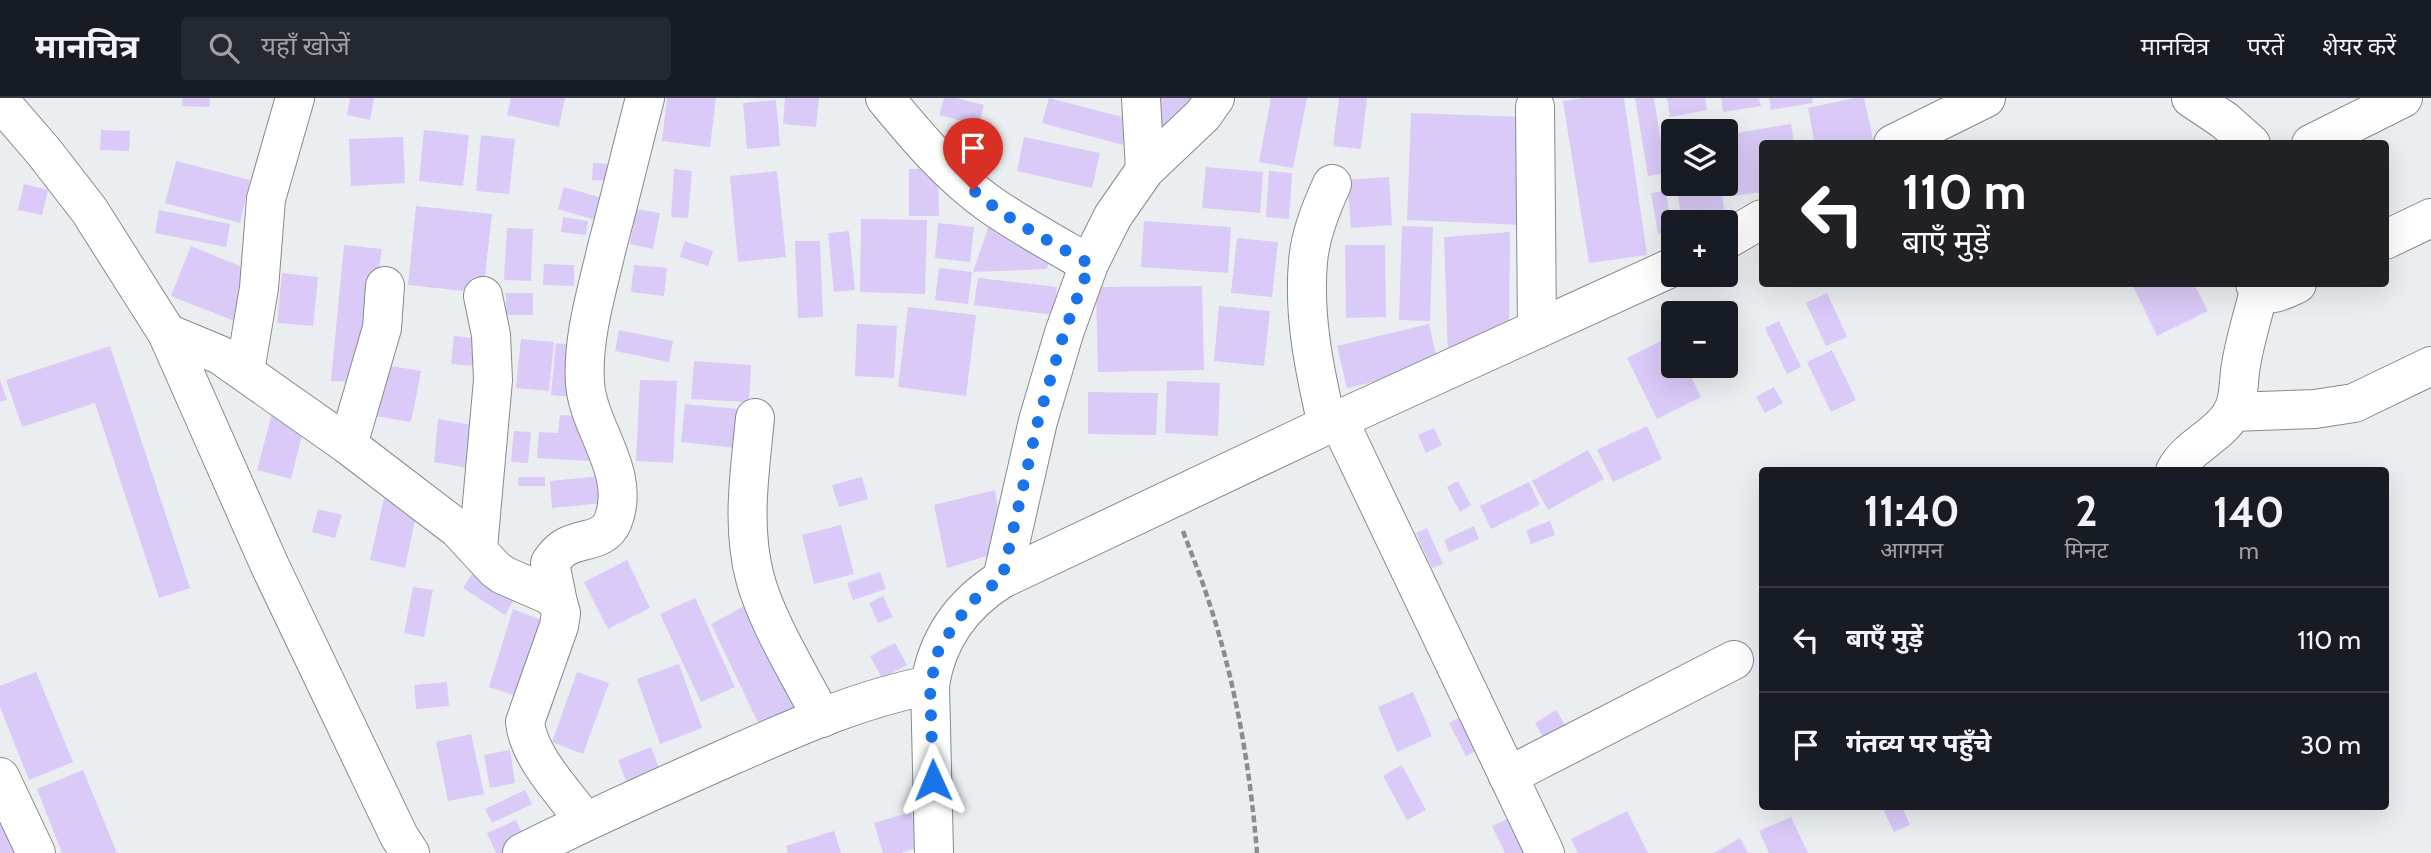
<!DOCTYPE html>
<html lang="hi">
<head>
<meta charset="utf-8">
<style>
  body { margin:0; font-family:Cabin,"Noto Sans Devanagari",sans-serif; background:#242831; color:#f1f3f6; height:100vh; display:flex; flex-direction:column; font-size:26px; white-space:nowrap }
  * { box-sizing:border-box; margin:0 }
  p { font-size:23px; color:#9ea1a6 }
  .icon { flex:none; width:38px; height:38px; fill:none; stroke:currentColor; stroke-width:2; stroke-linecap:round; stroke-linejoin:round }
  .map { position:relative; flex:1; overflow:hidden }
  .sheet { position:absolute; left:1759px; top:369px; width:630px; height:343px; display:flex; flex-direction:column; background:#171b24; border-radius:7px; box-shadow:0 7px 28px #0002 }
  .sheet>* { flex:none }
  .hud { position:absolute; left:1759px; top:42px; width:630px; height:147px; border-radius:7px; box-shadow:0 7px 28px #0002; background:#202124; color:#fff; overflow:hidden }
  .tools { position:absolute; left:1661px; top:21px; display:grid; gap:14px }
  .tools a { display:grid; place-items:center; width:77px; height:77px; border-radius:7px; background:#171b24; box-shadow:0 7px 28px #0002; font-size:35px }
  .pin { position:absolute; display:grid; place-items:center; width:60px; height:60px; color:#fff; margin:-72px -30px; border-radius:50% 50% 50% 0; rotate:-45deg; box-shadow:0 0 7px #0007 }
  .pin .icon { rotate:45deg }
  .me { position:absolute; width:77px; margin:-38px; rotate:359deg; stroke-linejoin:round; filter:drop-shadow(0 0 5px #0008) }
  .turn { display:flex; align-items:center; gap:24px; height:147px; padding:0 28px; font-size:32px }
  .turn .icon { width:91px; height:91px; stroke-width:2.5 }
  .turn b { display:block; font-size:49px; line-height:60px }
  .eta { display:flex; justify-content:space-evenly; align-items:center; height:119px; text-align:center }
  .eta b { font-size:42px; font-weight:800; line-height:49px }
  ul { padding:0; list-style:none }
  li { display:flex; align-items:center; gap:21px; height:105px; padding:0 28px; border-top:2px solid #363941 }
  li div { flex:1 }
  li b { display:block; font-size:26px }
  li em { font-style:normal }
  header { display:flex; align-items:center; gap:42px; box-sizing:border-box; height:98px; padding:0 35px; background:#171b24; border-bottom:2px solid #363941 }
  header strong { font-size:33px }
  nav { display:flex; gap:38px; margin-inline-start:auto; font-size:24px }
  .search { width:490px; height:63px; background:#242831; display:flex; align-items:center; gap:18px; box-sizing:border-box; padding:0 24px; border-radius:7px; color:#9ea1a6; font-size:26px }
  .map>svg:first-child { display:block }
  .building { fill:#d9caf7 }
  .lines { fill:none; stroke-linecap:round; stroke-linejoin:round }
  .minor-casing { stroke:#878a8c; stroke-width:40 }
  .path { stroke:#8a8c8e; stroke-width:4.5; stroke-dasharray:7 3.5; stroke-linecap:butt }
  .minor { stroke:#fff; stroke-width:38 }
  .route { stroke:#1a73e8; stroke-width:12; stroke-dasharray:0 21.6 }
</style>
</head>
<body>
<header>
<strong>मानचित्र</strong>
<div class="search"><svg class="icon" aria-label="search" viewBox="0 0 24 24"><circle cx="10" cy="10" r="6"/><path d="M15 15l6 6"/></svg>यहाँ खोजें</div>
<nav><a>मानचित्र</a><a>परतें</a><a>शेयर करें</a></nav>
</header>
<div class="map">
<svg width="2431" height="755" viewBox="0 0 2431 755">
  <rect width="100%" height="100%" fill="#ebeef0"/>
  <!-- building -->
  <g class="building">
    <polygon points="182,0 210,0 210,9 182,8"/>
    <polygon points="350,0 374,0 370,22 347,17"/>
    <polygon points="511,0 565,0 559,29 507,17"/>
    <polygon points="667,0 716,0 710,49 662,43"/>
    <polygon points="785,0 819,0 816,29 783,26"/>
    <polygon points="944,0 956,0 984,7 979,27 939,17"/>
    <polygon points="1049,0 1130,21 1123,47 1042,25"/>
    <polygon points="1150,0 1199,0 1173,31 1149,23"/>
    <polygon points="1271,0 1307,0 1293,70 1259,64"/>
    <polygon points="1339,0 1367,0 1361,51 1333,48"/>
    <polygon points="1584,0 1624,0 1647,157 1589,165 1563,3"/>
    <polygon points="1635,0 1654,0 1666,75 1648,78"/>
    <polygon points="1667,0 1705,0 1707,12 1670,19"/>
    <polygon points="1721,0 1759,0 1761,8 1723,14"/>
    <polygon points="1769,0 1812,0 1813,5 1771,12"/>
    <polygon points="1855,0 1864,0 1874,46 1815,46 1808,10"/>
    <polygon points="776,2 780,48 747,51 743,5"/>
    <polygon points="1411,15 1525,19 1521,127 1407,122"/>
    <polygon points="1710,26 1711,33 1675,33 1674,32"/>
    <polygon points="1791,26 1794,46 1762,46 1762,94 1734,98 1726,37"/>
    <polygon points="101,32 130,33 129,53 100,52"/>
    <polygon points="424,32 469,37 463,88 419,83"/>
    <polygon points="1673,32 1673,58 1672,58 1667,33"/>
    <polygon points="481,37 515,41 509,96 476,93"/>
    <polygon points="403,39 405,85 351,88 349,41"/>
    <polygon points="1024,39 1100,55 1092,90 1017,73"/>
    <polygon points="176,63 250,82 240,125 165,105"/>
    <polygon points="593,65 612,66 611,83 592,82"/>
    <polygon points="1206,69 1263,74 1260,115 1202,110"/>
    <polygon points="674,71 692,73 688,120 671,119"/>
    <polygon points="909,71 938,71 939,118 909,118"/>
    <polygon points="777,73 786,159 738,164 730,78"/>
    <polygon points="1269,73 1292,75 1289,121 1266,119"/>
    <polygon points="1389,79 1392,127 1351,130 1347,82"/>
    <polygon points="24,86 48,92 42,117 18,112"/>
    <polygon points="1676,86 1720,86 1725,116 1682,123"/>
    <polygon points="564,89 609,102 602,124 558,111"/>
    <polygon points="1666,93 1672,134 1658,136 1651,95"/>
    <polygon points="416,108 492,116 483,195 408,187"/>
    <polygon points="636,111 660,115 653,151 630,146"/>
    <polygon points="159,112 230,126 226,149 155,135"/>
    <polygon points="993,115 1052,155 1047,171 973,174"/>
    <polygon points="563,119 588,123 586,137 561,134"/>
    <polygon points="861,121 927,122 925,196 860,194"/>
    <polygon points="1144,123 1231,129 1228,175 1141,169"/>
    <polygon points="938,125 974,129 970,164 935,160"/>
    <polygon points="1402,128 1433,129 1430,223 1399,222"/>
    <polygon points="507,130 533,131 531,183 504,182"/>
    <polygon points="849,133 855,192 834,194 828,135"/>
    <polygon points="1510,134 1509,237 1448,257 1444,139"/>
    <polygon points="1237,140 1278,144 1272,199 1231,195"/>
    <polygon points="685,143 713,153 708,168 680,159"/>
    <polygon points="795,143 820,143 823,219 798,220"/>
    <polygon points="344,147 382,151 362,284 331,283"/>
    <polygon points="1345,147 1385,147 1386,219 1346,220"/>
    <polygon points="191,148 257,175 237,224 171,198"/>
    <polygon points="544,166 574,167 574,188 543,187"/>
    <polygon points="634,167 667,170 664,198 631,194"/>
    <polygon points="939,170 972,174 968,206 935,202"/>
    <polygon points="282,175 318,179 313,228 277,225"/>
    <polygon points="978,180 1057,189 1054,217 974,207"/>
    <polygon points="2132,186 2194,186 2208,213 2157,238"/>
    <polygon points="1202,188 1204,272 1098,274 1096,189"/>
    <rect x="506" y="195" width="27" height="22"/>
    <polygon points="1827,195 1847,239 1826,248 1806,205"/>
    <polygon points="1219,208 1270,213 1264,268 1214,263"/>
    <polygon points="908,209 976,217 966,298 898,289"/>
    <polygon points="1779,223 1801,269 1787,276 1765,230"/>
    <polygon points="857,226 897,228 894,280 855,278"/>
    <polygon points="1429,226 1439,269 1347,290 1337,248"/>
    <polygon points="619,232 673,243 669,264 615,253"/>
    <polygon points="454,238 490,242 487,269 451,266"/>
    <polygon points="1671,238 1673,242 1673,268 1686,268 1701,299 1657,321 1627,260"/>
    <polygon points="521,241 554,244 549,293 516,290"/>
    <polygon points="556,245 585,248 580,300 551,297"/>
    <polygon points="110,248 190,490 159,500 95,305 22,329 6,282"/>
    <polygon points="1832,252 1856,302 1831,314 1807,264"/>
    <polygon points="694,263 751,267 749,304 691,301"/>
    <polygon points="386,267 421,273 411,324 376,318"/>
    <polygon points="0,282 7,302 0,304"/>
    <polygon points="640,282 677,283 673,365 636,363"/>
    <polygon points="1167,283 1220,285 1218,338 1165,335"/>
    <polygon points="1774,289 1783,305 1765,315 1756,299"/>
    <polygon points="1088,294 1158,295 1156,337 1088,336"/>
    <polygon points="685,306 749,312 745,351 681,344"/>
    <polygon points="272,316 305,325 291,381 257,372"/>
    <polygon points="560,317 592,319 589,363 537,360 539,334 558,335"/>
    <polygon points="438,321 484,329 479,372 434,364"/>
    <polygon points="1647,328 1662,361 1613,384 1597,352"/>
    <polygon points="1434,330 1442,347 1426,355 1418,337"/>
    <polygon points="514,333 531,334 528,365 511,364"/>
    <polygon points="1588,352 1604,381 1548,412 1532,383"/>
    <polygon points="611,377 613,404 552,410 550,383"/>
    <rect x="518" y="379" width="27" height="9"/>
    <polygon points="862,379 868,401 839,409 832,387"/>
    <polygon points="1458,383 1471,407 1460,414 1447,389"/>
    <polygon points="1529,384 1540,407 1491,431 1480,408"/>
    <polygon points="995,392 1004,453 947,470 934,407"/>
    <polygon points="384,400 418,408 405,470 370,462"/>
    <polygon points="318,411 342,417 335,440 312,434"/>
    <polygon points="1550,423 1555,437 1531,446 1526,432"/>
    <polygon points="841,427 854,476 814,486 802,437"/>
    <polygon points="1474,428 1479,441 1449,454 1444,442"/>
    <polygon points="1427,430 1443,466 1432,470 1416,435"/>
    <polygon points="627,462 650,510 608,531 584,484"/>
    <polygon points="474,473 515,500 505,517 463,490"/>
    <polygon points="880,474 886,491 853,502 847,485"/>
    <polygon points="413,489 433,492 424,539 404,535"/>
    <polygon points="883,498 893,519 878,525 869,505"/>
    <polygon points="695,500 735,589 701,604 660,516"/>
    <polygon points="756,502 812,609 762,633 711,526"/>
    <polygon points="513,511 554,527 526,601 489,589"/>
    <polygon points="895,545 907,567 882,580 870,558"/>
    <polygon points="679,566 702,630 660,646 637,581"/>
    <polygon points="36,574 73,664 29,682 0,609 0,588"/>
    <polygon points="577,574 609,585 583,656 552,644"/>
    <polygon points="447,584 449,608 416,611 414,587"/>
    <polygon points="1413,594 1432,638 1397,654 1378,609"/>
    <polygon points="1556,612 1568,632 1546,644 1535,625"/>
    <polygon points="1470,614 1487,647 1466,658 1449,625"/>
    <polygon points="471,636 484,696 448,703 436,644"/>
    <polygon points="651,649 664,683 631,696 618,662"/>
    <polygon points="510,652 515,685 490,690 484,657"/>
    <polygon points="1402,667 1426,712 1407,722 1383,678"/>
    <polygon points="83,672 117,755 62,755 37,691"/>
    <polygon points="525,692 532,706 492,725 485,711"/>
    <polygon points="0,705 21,755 0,755"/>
    <polygon points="1882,709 1902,709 1910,727 1894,734"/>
    <polygon points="1627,713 1648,755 1578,755 1571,741"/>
    <polygon points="911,714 922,748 901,755 883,755 874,725"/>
    <polygon points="1516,717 1532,755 1505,755 1492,728"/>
    <polygon points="1791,719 1808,755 1769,755 1759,733"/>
    <polygon points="516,722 528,749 514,755 496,755 487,735"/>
    <polygon points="834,733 841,755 788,755 786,748"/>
    <polygon points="1740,740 1748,755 1714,755"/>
  </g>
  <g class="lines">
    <defs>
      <g id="minor">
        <path d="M885 0C917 39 950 78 991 107 1023 129 1056 147 1089 166"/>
        <polyline points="1141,0 1145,72"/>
        <polyline points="2191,0 2224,22 2251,46"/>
        <polyline points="0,3 44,54 89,112 167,235 270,468 399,738 410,755"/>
        <polyline points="1535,9 1537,231"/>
        <polyline points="1893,46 1986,0"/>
        <polyline points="2311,46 2403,0"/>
        <polyline points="1726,142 1762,121"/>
        <polyline points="2385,142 2431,120"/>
        <path d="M2255 186C2265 203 2282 193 2297 186"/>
        <path d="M167 235 220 257 348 347 458 431 495 471 503 477 549 497 558 505 561 515 559 528 525 624C528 658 565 696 585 723"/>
        <polyline points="245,273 259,190 266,101 295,0"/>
        <polyline points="2232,314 2315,311 2354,305 2431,268"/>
        <path d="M755 320C750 373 741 427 755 480 767 525 800 577 822 620"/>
        <polyline points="1338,321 1545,755"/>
        <path d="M1327 327C1315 274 1303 218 1308 164 1310 137 1321 110 1332 86"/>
        <polyline points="348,347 382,230 385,188"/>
        <path d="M2175 373C2188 348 2218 339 2232 315 2240 301 2238 282 2241 267 2245 242 2253 217 2259 193"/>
        <polyline points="478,450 493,282 491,237 483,198"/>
        <polyline points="1002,481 1038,323 1064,235 1089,166 1113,118 1145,72 1203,17 1215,0"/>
        <path d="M558 505 550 465C554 459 558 454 564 450 581 439 604 445 613 423 632 374 588 331 585 285 582 240 597 193 607 149 620 100 632 50 645 0"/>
        <polyline points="1508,678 1734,562"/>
        <polyline points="0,679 36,755"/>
        <path d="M522 755C585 723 650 694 715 665 785 634 854 602 930 587"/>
        <path d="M934 755 930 587C937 541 962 506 1002 481L1327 327 1673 169"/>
      </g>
    </defs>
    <!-- minor casing -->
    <use href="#minor" class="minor-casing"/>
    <!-- path -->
    <path class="path" d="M1183 433C1191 455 1200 476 1207 498 1235 581 1250 668 1257 755"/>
    <!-- minor -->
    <use href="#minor" class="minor"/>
  </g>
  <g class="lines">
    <!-- route -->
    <path class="route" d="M933 682 930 587 939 550 967 509 982 494 1002 481 1038 323 1064 235 1090 166C1049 143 1008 122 973 92"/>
  </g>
</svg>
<div class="tools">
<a><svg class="icon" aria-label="layers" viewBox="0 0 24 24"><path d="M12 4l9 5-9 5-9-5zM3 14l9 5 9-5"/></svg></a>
<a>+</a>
<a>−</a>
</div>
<div class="pin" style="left:973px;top:92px;background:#d93025"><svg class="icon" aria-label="arrive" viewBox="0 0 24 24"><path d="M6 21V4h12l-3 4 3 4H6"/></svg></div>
<svg class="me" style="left:933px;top:682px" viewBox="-20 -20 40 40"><path d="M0-17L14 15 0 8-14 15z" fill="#1a73e8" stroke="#fff" stroke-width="4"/></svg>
<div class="hud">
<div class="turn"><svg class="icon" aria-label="left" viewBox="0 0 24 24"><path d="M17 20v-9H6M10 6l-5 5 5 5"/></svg><div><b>110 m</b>बाएँ मुड़ें</div></div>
</div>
<section class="sheet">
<div class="eta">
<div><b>11:40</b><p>आगमन</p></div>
<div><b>2</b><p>मिनट</p></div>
<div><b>140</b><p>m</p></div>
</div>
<ul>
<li><svg class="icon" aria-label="left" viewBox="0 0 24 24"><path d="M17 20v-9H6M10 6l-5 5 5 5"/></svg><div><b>बाएँ मुड़ें</b></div><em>110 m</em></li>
<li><svg class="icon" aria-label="arrive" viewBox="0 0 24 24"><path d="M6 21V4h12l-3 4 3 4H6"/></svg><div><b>गंतव्य पर पहुँचे</b></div><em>30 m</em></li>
</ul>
</section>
</div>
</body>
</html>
